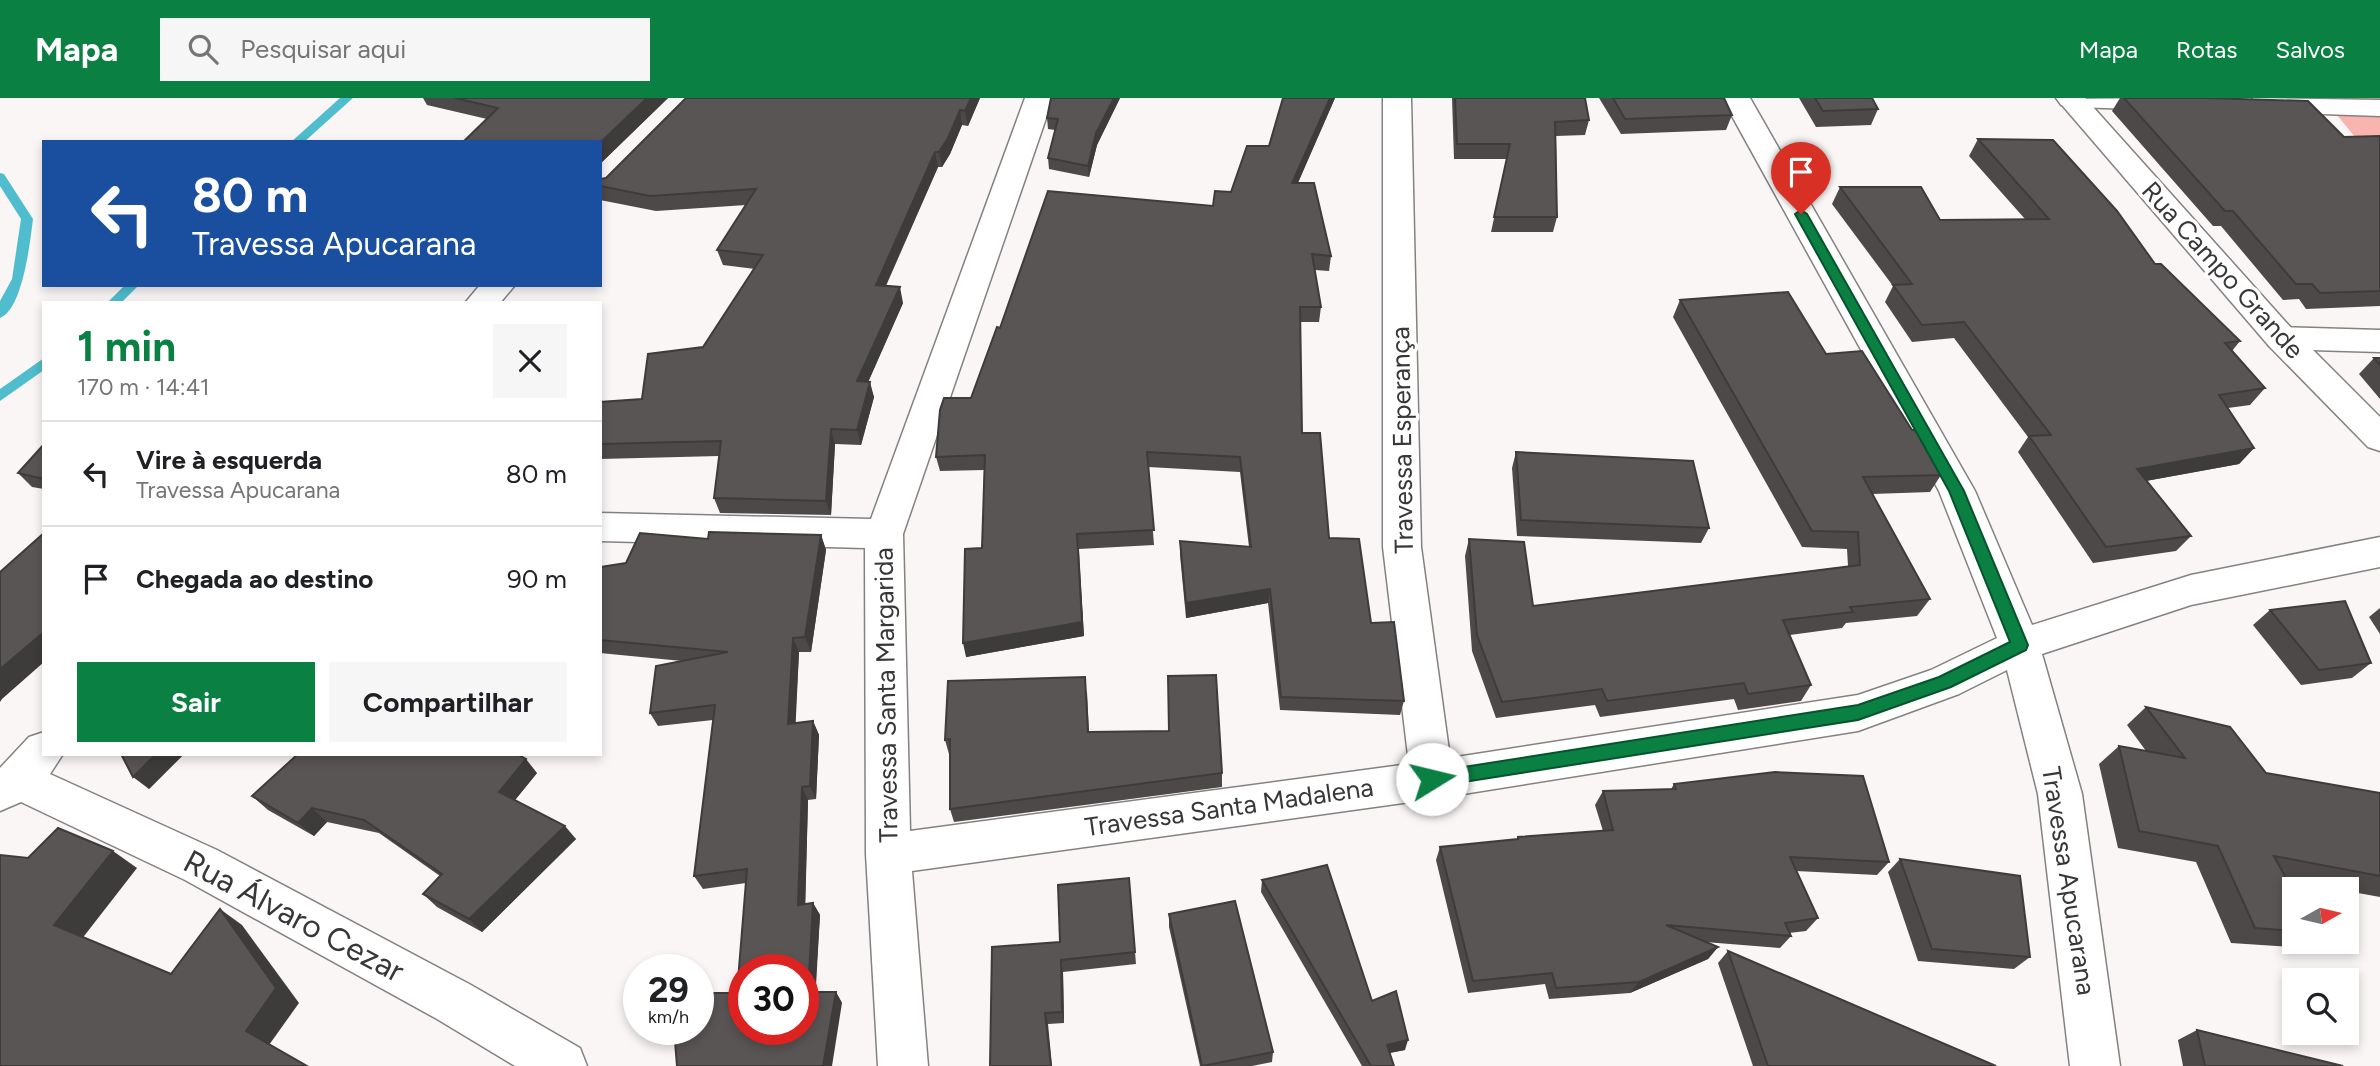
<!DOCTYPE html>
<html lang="pt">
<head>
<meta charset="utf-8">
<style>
  body { margin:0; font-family:Figtree,sans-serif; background:#f6f6f6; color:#202124; height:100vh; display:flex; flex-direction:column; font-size:26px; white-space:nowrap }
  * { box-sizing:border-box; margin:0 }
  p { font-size:23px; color:#757577 }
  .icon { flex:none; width:38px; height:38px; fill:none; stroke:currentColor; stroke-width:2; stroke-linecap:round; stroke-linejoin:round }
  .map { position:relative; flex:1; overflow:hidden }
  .panel { position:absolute; left:42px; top:203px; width:560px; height:455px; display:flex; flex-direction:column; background:#fff; border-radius:0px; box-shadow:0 4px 10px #0003 }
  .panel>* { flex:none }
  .hud { position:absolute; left:42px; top:42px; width:560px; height:147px; border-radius:0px; box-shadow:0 4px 10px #0003; background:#1a4fa0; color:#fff; overflow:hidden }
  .needle { width:46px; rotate:82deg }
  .controls { position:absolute; left:2282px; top:779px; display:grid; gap:14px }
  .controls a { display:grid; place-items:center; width:77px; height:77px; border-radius:0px; background:#fff; box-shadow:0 4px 10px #0003; font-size:35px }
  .speed { position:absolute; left:623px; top:856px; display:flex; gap:14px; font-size:35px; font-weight:700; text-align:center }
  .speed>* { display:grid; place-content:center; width:91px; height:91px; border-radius:50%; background:#fff; box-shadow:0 4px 10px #0003; line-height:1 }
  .speed small { font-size:18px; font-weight:400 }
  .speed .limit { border:10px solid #d22; background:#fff; color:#111 }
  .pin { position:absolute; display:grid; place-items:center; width:60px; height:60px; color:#fff; margin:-72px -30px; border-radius:50% 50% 50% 0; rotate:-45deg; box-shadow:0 0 7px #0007 }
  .pin .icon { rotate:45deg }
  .me { position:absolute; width:77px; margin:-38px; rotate:81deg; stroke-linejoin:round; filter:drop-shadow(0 0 5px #0008) }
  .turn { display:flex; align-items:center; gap:24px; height:147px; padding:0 35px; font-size:32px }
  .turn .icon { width:91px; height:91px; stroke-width:2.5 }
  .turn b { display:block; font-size:49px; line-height:60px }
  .round { display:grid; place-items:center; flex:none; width:74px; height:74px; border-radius:0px; background:#f6f6f6 }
  .overview { display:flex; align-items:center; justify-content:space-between; height:119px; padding:0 35px }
  h1 { font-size:42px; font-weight:700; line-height:52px; color:#0b8043 }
  .action { display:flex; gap:14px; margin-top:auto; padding:14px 35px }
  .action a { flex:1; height:80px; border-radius:0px; background:#0b8043; color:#fff; font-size:28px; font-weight:700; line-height:80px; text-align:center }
  .action a+a { background:#f6f6f6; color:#202124 }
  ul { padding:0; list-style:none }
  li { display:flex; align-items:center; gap:21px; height:105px; padding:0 35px; border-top:2px solid #e0e0e0 }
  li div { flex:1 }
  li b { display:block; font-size:26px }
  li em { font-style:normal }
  header { display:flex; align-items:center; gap:42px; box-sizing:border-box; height:98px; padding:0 35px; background:#0b8043; color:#fff }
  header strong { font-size:33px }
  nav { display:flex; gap:38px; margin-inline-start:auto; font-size:24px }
  .search { width:490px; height:63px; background:#f6f6f6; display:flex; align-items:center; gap:18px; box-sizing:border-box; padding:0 24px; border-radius:0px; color:#757577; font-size:26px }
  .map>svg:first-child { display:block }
  .green { fill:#fab4af }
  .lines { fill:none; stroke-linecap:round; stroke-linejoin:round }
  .stream { fill:#4fbdcd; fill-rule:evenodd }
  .minor-casing { stroke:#868181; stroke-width:3 }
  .tertiary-casing { stroke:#868181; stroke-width:3 }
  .minor { fill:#fff; fill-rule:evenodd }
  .tertiary { fill:#fff; fill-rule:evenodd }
  .wall { fill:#4d4948 }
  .shaded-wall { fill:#3e3c3b }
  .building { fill:#595554; stroke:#3e3c3b; stroke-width:2; fill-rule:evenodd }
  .route { fill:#0b8043; stroke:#07532c; stroke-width:2 }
  .labels { text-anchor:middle; stroke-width:7; stroke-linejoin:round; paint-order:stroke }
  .street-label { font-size:26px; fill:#383636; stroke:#fff }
  .near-street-label { font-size:32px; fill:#383636; stroke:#fff }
</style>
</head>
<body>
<header>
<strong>Mapa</strong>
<div class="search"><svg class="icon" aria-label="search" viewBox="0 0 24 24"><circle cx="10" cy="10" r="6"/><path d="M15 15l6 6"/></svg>Pesquisar aqui</div>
<nav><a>Mapa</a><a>Rotas</a><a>Salvos</a></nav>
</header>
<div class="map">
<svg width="2380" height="968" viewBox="0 0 2380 968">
  <rect width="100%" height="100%" fill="#fbf6f6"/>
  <!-- green -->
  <polygon class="green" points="2323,0 2380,0 2380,58 2355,39"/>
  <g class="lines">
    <!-- stream -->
    <g class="stream">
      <polygon points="340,0 353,0 304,44 291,44"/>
      <path d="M0 75 4 76 33 121C30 144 23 211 0 220V203L12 181 21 121 0 88Z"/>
      <polygon points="125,187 139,187 121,205 107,205"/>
      <polygon points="44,260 44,272 0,303 0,291"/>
    </g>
    <defs>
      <g id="minor">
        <polygon points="1025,0 1053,0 903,436 910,733 1409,666 1383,449 1383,0 1411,0 1421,449 1450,660 1858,597 1931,572 1997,540 1939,393 1722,0 1750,0 1975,393 2032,527 2191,477 2380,439 2380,469 2191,507 2042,556 2082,696 2120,968 2070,968 2038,696 2007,572 1959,596 1858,633 1432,701 912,773 928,968 878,968 866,756 865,450 600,443 600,415 871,421"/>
        <polygon points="2181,0 2184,4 2180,10 2170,12 2071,9 2061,7 2057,1"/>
        <polygon points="2253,0 2380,2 2380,18 2262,14 2252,12 2248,6"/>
        <polygon points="480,187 515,187 500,205 465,205"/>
        <polygon points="2281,229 2380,232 2380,254 2281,251 2269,248 2265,240 2269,232"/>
        <polygon points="44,634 44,656 63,656 50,676 217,752 471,887 580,950 587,968 515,968 437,921 185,782 21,704 0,713 0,670 29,639"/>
      </g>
      <polygon id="tertiary" points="2056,0 2085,0 2293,232 2380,319 2380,353 2368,349 2269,248"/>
    </defs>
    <!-- minor casing -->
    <use href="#minor" class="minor-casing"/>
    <!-- tertiary casing -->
    <use href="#tertiary" class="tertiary-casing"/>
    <!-- minor -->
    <use href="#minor" class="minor"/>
    <!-- tertiary -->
    <use href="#tertiary" class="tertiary"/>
  </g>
  <!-- wall -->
  <g class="wall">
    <polygon points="423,0 668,0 600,66 487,21 427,7"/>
    <polygon points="980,0 968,28 962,27 950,56 942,69 938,69 886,188 903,205 868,284 874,299 861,347 835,346 831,417 720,415 714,400 719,358 600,361 600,304 642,301 703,249 755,171 723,167 717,152 746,107 656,113 600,102 600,81"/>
    <polygon points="1051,0 1120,0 1097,47 1089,79 1049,71 1048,60 1055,32 1048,31 1047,20"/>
    <polygon points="1283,0 1335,0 1298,85 1331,158 1329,173 1315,172 1321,209 1319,224 1300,224 1302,335 1329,440 1371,525 1404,603 1400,617 1280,612 1268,505 1186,520 1180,457 1180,443 1249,449 1240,374 1148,369 1154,447 1079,451 1084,538 966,559 982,450 984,372 940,373 936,359 971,300 1000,230 1213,108 1231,94 1269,48"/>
    <polygon points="1452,0 1585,0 1589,22 1585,37 1556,38 1557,119 1553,134 1491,134 1507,61 1454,61"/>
    <polygon points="1599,0 1724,0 1732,17 1726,32 1621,36"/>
    <polygon points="1799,0 1872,0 1878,11 1871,27 1816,29"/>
    <polygon points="2120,0 2206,0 2344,39 2380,38 2380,208 2306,211 2299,201 2283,202 2221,128 2213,128 2112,13"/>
    <polygon points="1978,41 2155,166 2240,243 2232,253 2265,290 2250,307 2228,310 2254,350 2239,366 2146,383 2191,438 2176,453 2093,465 2018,354 2028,339 1954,240 1912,244 1885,204 1893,188 1832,106 1840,89 1940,122 2025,121 1969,58"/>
    <polygon points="1680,202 1826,256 1912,332 1941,377 1930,394 1872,396 1930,501 1917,518 1846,525 1842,530 1790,537 1811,587 1801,603 1738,612 1734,601 1600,619 1595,607 1496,620 1472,553 1465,458 1469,441 1533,508 1848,468 1847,451 1802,449 1673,219"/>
    <polygon points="2374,260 2380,260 2380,301 2359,276"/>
    <polygon points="44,346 44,391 32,389 18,375"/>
    <polygon points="1516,354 1709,430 1701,445 1517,438 1512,370"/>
    <polygon points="821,437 826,452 811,554 799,554 795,625 813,623 819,637 816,701 808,702 805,806 813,805 820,817 815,894 836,894 842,905 737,895 746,785 703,791 694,778 713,622 658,628 650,615 682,563 600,555 600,469 626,465 708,441"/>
    <polygon points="2380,510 2380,536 2369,519"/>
    <polygon points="2270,512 2371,565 2352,580 2301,587 2253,527"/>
    <polygon points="1087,594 1089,634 1222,675 1222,689 954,724 950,711 950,656 949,656 945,642"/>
    <polygon points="2146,609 2266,675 2380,695 2380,799 2347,793 2347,791 2337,791 2287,781 2294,795 2294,844 2301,844 2291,849 2231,845 2196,764 2118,750 2099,666 2119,648 2146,653 2127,627"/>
    <polygon points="86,656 184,656 149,691 122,658"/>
    <polygon points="537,675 515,702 576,741 482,834 437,809 423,796 440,778 379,735 327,724 314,738 268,712 252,698"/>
    <polygon points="1674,686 1889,764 1877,777 1796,773 1818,820 1806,833 1789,835 1791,838 1780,850 1705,844 1718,849 1708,861 1630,895 1549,901 1545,886 1468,895 1436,762 1440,749 1517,741 1518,739 1603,733 1595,707 1603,693 1671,691"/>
    <polygon points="1900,761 2030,859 2014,871 1918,863 1888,774"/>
    <polygon points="1129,780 1136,866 1063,874 1064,925 1048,926 990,968 1060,844"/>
    <polygon points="1262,782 1372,903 1405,952 1390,955 1394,968 1362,968 1261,794"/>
    <polygon points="1169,816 1273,954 1272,964 1252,968 1200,968 1169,829"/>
    <polygon points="1728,853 1996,968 1753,968 1718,865"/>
    <polygon points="2197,932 2343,968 2183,968 2178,942"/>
  </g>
  <!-- shaded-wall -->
  <g class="shaded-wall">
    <polygon points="647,0 668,0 600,66 600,45"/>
    <polygon points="971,0 980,0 968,28 965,13"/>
    <polygon points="1114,0 1120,0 1097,47 1089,79 1088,68 1096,35"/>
    <polygon points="1330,0 1335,0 1291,100 1292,85"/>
    <polygon points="960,12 962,27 950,56 942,69 939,54"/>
    <polygon points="935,54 938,69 879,202 876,187"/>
    <polygon points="900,189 903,205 862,298 857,283"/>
    <polygon points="870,284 874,299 861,347 857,332"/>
    <polygon points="831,331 835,346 831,417 826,403"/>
    <polygon points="2254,350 2239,366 2123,387 2137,371"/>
    <polygon points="1077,436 1084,538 966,559 963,545"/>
    <polygon points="821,437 826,452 811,554 805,539"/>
    <polygon points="1270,491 1268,505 1186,520 1186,505"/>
    <polygon points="44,534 44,564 2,601 0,604 0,571"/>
    <polygon points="793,540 799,554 795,639 788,626"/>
    <polygon points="813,623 819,637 816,701 810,688"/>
    <polygon points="156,656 184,656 149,691 133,679"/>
    <polygon points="526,661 537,675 511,707 499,694"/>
    <polygon points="802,689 808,702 805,819 798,807"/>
    <polygon points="312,710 327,724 314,738 298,725"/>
    <polygon points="565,728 576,741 482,834 469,821"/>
    <polygon points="113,753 137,770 81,842 54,827"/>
    <polygon points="813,805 820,817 815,905 808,894"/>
    <polygon points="220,811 242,827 299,905 269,947 246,933"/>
    <polygon points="1718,849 1708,861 1630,895 1639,884"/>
    <polygon points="1061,862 1063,874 1064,925 1062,914"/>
    <polygon points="836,894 842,905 832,968 823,968"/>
    <polygon points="1045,915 1048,926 1052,968 1051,968"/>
    <polygon points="1408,942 1405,952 1383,956 1387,947"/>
  </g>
  <!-- building -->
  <g class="building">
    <polygon points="455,0 647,0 600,45 600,44 463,44 498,10"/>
    <polygon points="686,0 971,0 965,13 960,12 948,40 939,54 935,54 876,187 900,189 857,283 870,284 857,332 831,331 826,403 714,400 721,343 600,346 600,304 642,301 648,256 703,249 763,157 717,152 756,91 650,98 600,88 600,81 606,80"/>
    <polygon points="1051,0 1114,0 1096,35 1088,68 1048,60 1058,21 1047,20"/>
    <polygon points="1283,0 1330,0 1292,85 1314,85 1331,158 1312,156 1321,209 1300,209 1302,335 1320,335 1329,440 1359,441 1371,525 1394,524 1404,603 1281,599 1270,491 1186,505 1180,443 1251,449 1240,359 1147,354 1154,432 1077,436 1082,524 963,545 965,451 982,450 985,357 936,359 940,312 944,300 971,300 997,229 1000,230 1048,93 1213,108 1215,93 1231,94 1247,48 1269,48"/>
    <polygon points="1455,0 1585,0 1589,22 1555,24 1557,119 1494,119 1510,46 1457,46"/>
    <polygon points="1613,0 1724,0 1732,17 1625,21"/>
    <polygon points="1815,0 1872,0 1878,11 1823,13"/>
    <polygon points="2124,0 2206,0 2308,3 2344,39 2380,38 2380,193 2320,195 2312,186 2296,186 2233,113 2225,113"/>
    <polygon points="1978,41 2053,42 2117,113 2155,166 2161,166 2240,243 2225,245 2265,290 2219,297 2254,350 2137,371 2191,438 2106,449 2029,338 2051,337 1964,224 1922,227 1893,187 1912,186 1840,89 1921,89 1940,122 2049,121"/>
    <polygon points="1788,194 1826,256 1862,253 1912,332 1918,332 1941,377 1863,379 1930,501 1850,509 1853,514 1783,522 1811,587 1748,596 1744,585 1607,603 1602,591 1502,604 1477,537 1469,441 1524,444 1533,508 1860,467 1858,434 1812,433 1680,202"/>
    <polygon points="2374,260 2380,260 2380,267"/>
    <polygon points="44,346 44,381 18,375"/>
    <polygon points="1516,354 1693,363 1709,430 1521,422"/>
    <path d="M709 434 821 437 805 539 793 540 788 626 813 623 810 688 802 689 798 807 813 805 808 894H836L823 968H677L674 931H698V895H737L747 771 694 778 715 607 650 615 656 568 728 554 600 542V469L626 465 640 435 708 441ZM744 872H803V931H744Z"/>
    <polygon points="44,435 44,534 0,571 0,474"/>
    <polygon points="2345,503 2371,565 2319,572 2270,512"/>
    <polygon points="1216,577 1222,675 950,711 950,641 945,642 948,583 1085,579 1088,634 1169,633 1168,578"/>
    <polygon points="2146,609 2230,629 2266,675 2380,695 2380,778 2274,758 2294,795 2294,833 2255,830 2218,748 2139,733 2119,648 2185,660"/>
    <polygon points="121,656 156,656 133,679"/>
    <polygon points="298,656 517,656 526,661 499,694 565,728 469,821 423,796 442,776 364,722 312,710 298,725 252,698"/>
    <polygon points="1775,674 1863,678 1889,764 1790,759 1818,820 1785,825 1791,838 1666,827 1718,849 1639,884 1556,890 1552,875 1473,883 1440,749 1518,741 1518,739 1613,732 1603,693 1676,691 1674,686"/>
    <polygon points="58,730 113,753 54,827 171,876 220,811 276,890 246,933 307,968 0,968 0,757 28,760"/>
    <polygon points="1900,761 2020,778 2030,859 1932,851"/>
    <polygon points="1327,767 1372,903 1396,893 1408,942 1387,947 1394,968 1371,968 1262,782"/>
    <polygon points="1129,780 1135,854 1061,862 1062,914 1045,915 1051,968 990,968 992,849 1060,844 1058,787"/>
    <polygon points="1235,803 1273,954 1202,968 1169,816"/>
    <polygon points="1728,853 1996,968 1768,968"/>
    <polygon points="2197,932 2343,968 2205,968"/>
  </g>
  <!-- route -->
  <polygon class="route" points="1801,112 1807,116 1964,393 2028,547 2026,552 1951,589 1858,622 1432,689 1425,687 1423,681 1425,676 1432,674 1858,607 1939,579 2010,544 1949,393 1795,116"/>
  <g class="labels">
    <!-- street labels -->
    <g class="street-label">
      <text transform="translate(2223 172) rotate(48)" y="9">Rua Campo Grande</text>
      <text transform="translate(1402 342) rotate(-91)" y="9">Travessa Esperança</text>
      <text transform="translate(886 597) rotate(-91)" y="9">Travessa Santa Margarida</text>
      <text transform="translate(1229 709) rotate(-8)" y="9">Travessa Santa Madalena</text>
      <text transform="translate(2069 783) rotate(81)" y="9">Travessa Apucarana</text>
    </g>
    <!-- near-street labels -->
    <g class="near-street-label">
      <text transform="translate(294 818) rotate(28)" y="11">Rua Álvaro Cezar</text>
    </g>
  </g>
</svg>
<div class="controls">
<a><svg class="needle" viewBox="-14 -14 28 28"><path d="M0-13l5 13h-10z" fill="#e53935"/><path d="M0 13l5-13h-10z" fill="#757577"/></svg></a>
<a><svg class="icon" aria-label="search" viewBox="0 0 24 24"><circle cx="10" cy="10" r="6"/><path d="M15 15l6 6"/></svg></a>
</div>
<div class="speed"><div>29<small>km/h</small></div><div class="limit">30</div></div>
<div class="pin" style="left:1801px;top:116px;background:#d93025"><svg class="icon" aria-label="arrive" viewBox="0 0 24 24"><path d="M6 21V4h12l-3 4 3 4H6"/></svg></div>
<svg class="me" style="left:1432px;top:681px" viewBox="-20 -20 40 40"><circle r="19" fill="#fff"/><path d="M0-13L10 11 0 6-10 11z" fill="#0b8043"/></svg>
<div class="hud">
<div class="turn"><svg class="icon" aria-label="left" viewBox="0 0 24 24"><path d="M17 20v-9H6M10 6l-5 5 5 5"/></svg><div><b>80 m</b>Travessa Apucarana</div></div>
</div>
<section class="panel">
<div class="overview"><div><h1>1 min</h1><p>170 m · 14:41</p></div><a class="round"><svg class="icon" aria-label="close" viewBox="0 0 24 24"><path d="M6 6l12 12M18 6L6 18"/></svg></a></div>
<ul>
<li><svg class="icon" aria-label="left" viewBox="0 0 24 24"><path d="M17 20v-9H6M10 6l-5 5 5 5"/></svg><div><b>Vire à esquerda</b><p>Travessa Apucarana</p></div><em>80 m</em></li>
<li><svg class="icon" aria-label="arrive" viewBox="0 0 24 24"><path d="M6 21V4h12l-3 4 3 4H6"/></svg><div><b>Chegada ao destino</b></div><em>90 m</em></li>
</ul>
<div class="action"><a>Sair</a><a>Compartilhar</a></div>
</section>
</div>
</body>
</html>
